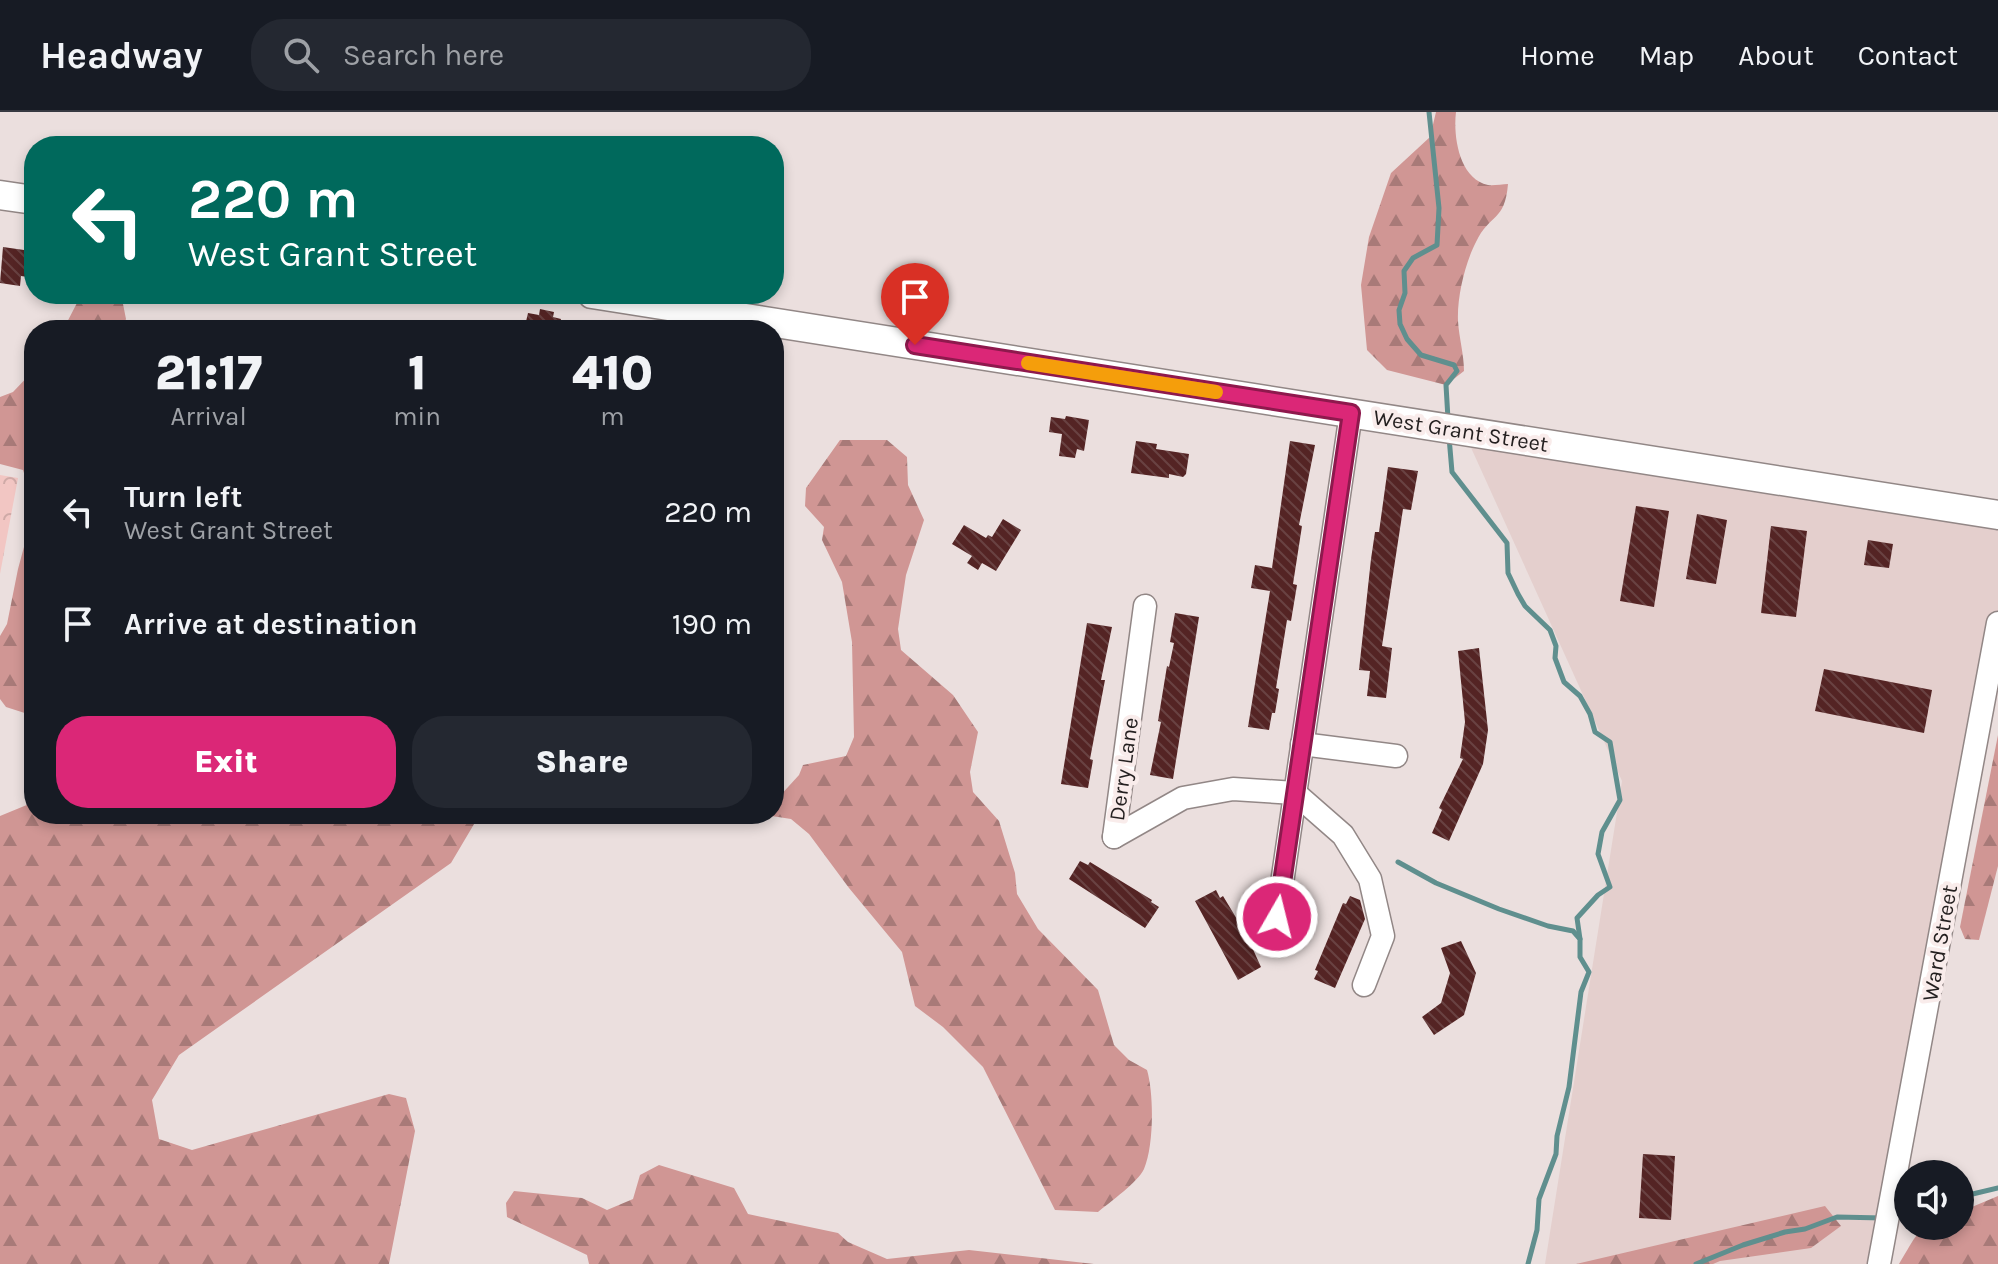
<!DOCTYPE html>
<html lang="en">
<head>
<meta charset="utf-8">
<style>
  body { margin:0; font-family:Karla,sans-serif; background:#242831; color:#f1f3f6; height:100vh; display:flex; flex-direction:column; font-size:30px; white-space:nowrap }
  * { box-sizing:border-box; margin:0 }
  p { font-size:26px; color:#9ea1a6 }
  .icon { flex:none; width:44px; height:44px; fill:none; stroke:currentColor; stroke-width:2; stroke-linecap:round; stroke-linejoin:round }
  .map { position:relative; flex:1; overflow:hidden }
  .drawer { position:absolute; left:24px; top:208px; width:760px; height:504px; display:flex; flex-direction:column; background:#171b24; border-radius:32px; box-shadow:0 4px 12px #0003 }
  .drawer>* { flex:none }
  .guide { position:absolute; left:24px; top:24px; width:760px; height:168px; border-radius:32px; box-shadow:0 4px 12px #0003; background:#00695c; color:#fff; overflow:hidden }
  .controls { position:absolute; left:1894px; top:1048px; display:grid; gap:16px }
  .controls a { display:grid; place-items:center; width:80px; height:80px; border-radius:50%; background:#171b24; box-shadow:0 4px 12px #0003; font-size:40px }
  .pin { position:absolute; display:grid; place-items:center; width:68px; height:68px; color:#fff; margin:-82px -34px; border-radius:50% 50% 50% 0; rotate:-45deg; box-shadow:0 0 8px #0007 }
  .pin .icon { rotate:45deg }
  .me { position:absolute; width:88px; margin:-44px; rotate:8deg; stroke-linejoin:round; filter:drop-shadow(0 0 6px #0008) }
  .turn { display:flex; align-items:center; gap:28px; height:168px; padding:0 32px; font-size:36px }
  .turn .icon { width:104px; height:104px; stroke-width:2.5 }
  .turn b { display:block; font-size:56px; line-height:68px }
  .eta { display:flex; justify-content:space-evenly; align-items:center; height:136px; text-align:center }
  .eta b { font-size:48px; font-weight:800; line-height:56px }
  .action { display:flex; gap:16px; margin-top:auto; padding:16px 32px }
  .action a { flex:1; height:92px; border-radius:32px; background:#db2777; color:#fff; font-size:32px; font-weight:800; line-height:92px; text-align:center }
  .action a+a { background:#242831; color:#f1f3f6 }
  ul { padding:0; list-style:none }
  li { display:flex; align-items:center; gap:24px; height:112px; padding:0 32px }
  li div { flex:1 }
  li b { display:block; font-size:30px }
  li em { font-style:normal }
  header { display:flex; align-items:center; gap:48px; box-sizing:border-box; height:112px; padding:0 40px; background:#171b24; border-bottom:2px solid #363941 }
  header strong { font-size:38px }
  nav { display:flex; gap:44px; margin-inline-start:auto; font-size:28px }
  .search { width:560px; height:72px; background:#242831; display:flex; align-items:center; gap:20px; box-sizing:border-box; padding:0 28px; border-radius:32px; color:#9ea1a6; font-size:30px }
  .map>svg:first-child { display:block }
  .built { fill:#e4cfcd }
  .forest { fill:url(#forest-firs) }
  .park { fill:url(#park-crowns) }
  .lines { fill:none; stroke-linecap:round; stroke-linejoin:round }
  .stream { stroke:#5f8f8e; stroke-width:5 }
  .building { fill:url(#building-back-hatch) }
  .minor-casing { stroke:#928786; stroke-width:25 }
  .major-casing { stroke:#928786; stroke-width:31 }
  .minor { stroke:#fff; stroke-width:22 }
  .major { stroke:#fff; stroke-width:28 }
  .route-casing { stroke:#8e194d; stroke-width:20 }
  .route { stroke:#db2777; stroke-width:14 }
  .slow { stroke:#f59e0b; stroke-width:14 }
  .labels { text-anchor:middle; stroke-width:8; stroke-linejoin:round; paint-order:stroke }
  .street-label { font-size:22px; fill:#231f1f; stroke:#f9eceb }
</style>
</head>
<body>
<header>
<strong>Headway</strong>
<div class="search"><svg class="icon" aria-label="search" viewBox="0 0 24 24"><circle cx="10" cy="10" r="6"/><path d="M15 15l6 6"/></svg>Search here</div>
<nav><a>Home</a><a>Map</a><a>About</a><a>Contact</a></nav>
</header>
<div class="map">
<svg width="1998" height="1152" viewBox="0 0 1998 1152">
  <defs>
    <pattern id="forest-firs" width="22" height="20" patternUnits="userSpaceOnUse" patternTransform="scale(2)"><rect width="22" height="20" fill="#d09694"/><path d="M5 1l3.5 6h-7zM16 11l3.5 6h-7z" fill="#a87a78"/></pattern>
    <pattern id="park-crowns" width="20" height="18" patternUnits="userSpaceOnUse" patternTransform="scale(2)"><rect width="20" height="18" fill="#f2c6c3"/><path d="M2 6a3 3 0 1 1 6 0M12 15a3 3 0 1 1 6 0" fill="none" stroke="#cfaaa7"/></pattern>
    <pattern id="building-back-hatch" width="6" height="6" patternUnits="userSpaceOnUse" patternTransform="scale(2)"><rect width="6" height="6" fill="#542424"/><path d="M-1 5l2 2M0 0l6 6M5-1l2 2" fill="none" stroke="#694242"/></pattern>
  </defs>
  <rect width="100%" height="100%" fill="#ebdfde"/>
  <!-- built -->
  <polygon class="built" points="1463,318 1998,403 1998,511 1879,1152 1545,1152 1622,669"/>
  <!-- forest -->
  <g class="forest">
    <path d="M1436 0H1456C1453 24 1459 67 1488 73 1493 74 1502 72 1508 72 1505 110 1489 102 1476 130 1465 151 1457 185 1458 209 1459 226 1464 242 1464 259L1446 273 1387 258 1367 238 1361 173 1369 125 1391 61 1430 25Z"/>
    <polygon points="78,182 121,182 126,207 122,218 63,218 78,189"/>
    <polygon points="34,258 34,393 23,358 0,352 0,285 13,280"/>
    <path d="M840 328H887L907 345 908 373 924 408 906 463 898 517 901 538 953 583 978 620 970 660 973 680 999 709 1015 761 1017 782 1038 817 1098 878 1114 933 1129 948 1147 958C1154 982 1154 1034 1144 1057 1138 1070 1110 1090 1098 1100L1055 1098 983 955 943 915 915 894 902 840 849 776 809 722 791 707 759 702H774V685L778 686 799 663 803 653 846 644 854 625 852 530 842 470 822 428 824 415 805 394 806 376Z"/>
    <polygon points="34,398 34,604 6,595 0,587 0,524 7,512 18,457"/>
    <polygon points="1998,623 1998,754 1979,828 1965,827 1960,815"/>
    <polygon points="34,690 34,702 480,702 451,751 179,943 152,988 159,1027 192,1038 389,982 406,986 415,1019 389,1152 0,1152 0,704"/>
    <polygon points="659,1053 734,1076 748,1102 838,1121 848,1130 887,1147 969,1138 1094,1152 589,1152 587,1143 507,1105 506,1091 514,1079 582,1086 607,1098 633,1087 640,1063"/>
    <path d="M1998 1084V1152H1899C1922 1115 1915 1114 1960 1114V1100Z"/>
    <polygon points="1825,1094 1841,1114 1811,1136 1720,1149 1713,1152 1576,1152"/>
  </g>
  <!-- park -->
  <polygon class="park" points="0,363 18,366 0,462"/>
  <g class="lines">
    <!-- stream -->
    <g class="stream">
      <polyline points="1429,0 1439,96 1437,133 1413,146 1404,159 1405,181 1399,198 1400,212 1407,227 1421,243 1454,253 1457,259 1446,273 1448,307"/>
      <polyline points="1449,325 1452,360 1507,431 1508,461 1518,482 1525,494 1550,518 1556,534 1555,546 1564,570 1580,584 1590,602 1595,620 1610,630 1620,688 1602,720 1598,742 1610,775 1598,783 1577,806 1580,827"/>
      <polyline points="1398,750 1436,771 1499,797 1548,814 1573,819 1580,827 1580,845 1589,860 1581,880 1569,975 1557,1024 1556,1042 1539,1087 1537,1118 1528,1152"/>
      <polyline points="1960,1085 1998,1076"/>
      <polyline points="1893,1106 1908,1105"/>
      <polyline points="1696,1152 1743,1133 1785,1120 1805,1117 1837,1105 1883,1106"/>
    </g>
  </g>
  <!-- building -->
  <g class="building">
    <polygon points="3,135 24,138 24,142 34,143 34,166 21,164 20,174 0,171"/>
    <polygon points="540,197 554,200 553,205 561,207 558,218 524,218 528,201 539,203"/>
    <polygon points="1066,304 1089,308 1084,339 1077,337 1075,346 1059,344 1062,322 1049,320 1051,305 1065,307"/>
    <polygon points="1136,329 1157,332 1156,337 1189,342 1186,362 1183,365 1169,362 1169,366 1131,361"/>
    <polygon points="1290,329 1315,333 1299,413 1302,414 1293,472 1297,473 1291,509 1287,508 1276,576 1279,577 1275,601 1272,601 1269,618 1248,615 1270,479 1251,476 1255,453 1272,456"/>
    <polygon points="1388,355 1418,359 1411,398 1403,397 1382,534 1392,536 1386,586 1367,584 1370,559 1359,558 1371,447 1375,420 1379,420"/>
    <polygon points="1636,394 1669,399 1654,495 1620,489"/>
    <polygon points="1697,402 1727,408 1716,472 1686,467"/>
    <polygon points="1003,407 1021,418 996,459 982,451 978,458 967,451 972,444 952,432 964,413 986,426 988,423 992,425"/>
    <polygon points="1771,414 1807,419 1796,505 1761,501"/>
    <polygon points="1868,428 1893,432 1889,456 1864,453"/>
    <polygon points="1175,501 1199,505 1173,667 1150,663 1161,610 1158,609 1167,554 1169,555 1174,531 1170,530"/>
    <polygon points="1087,511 1112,515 1101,568 1105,568 1090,647 1093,648 1088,676 1061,672"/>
    <polygon points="1479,536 1488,618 1483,652 1449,729 1432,721 1442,698 1439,696 1463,647 1460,646 1465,610 1458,539"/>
    <polygon points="1824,557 1932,578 1924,621 1815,599"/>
    <polygon points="1080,749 1088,753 1090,750 1152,788 1151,790 1159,795 1145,816 1069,767"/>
    <polygon points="1216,778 1220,786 1223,784 1246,822 1261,855 1238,868 1195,789"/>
    <polygon points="1350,784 1360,788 1365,807 1335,876 1314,867 1318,859 1315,858 1343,791 1346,792"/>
    <polygon points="1461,829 1476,861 1464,903 1434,923 1422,905 1441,891 1450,861 1441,836"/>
    <polygon points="1643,1042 1675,1044 1671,1108 1639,1106"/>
  </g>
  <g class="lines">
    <defs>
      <g id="minor">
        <polyline points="1302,632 1396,644"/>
        <polyline points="1114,725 1183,686 1233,677 1295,681 1343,723 1370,767 1383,824 1364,873"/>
        <polyline points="1114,725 1145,494"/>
        <polyline points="1277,805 1351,301"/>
        <polyline points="1879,1152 1998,511"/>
      </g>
      <g id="major">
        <polyline points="0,83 34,88"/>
        <polyline points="592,182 1998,403"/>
      </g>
    </defs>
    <!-- minor casing -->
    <use href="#minor" class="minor-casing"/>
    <!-- major casing -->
    <use href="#major" class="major-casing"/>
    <!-- minor -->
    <use href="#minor" class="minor"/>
    <!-- major -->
    <use href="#major" class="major"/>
  </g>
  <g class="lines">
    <defs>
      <polyline id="route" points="915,233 1351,301 1277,805"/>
    </defs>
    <!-- route casing -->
    <use href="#route" class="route-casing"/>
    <!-- route -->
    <use href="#route" class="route"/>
    <!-- slow -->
    <polyline class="slow" points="1028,251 1216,280"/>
  </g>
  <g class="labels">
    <!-- street labels -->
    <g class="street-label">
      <text transform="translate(1461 318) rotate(9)" y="8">West Grant Street</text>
      <text transform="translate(1123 657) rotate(-82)" y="8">Derry Lane</text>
      <text transform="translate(1939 831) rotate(-80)" y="8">Ward Street</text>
    </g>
  </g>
</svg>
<div class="controls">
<a><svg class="icon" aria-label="sound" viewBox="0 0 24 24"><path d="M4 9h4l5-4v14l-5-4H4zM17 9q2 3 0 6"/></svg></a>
</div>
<div class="pin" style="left:915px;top:233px;background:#d93025"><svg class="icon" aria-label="arrive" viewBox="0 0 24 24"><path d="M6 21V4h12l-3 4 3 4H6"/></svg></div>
<svg class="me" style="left:1277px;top:805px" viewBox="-20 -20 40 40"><circle r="17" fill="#db2777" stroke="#fff" stroke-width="3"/><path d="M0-11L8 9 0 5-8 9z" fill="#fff"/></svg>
<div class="guide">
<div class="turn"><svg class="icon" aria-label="left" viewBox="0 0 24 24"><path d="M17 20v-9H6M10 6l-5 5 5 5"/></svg><div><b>220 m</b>West Grant Street</div></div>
</div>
<section class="drawer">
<div class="eta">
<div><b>21:17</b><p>Arrival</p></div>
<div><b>1</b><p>min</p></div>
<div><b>410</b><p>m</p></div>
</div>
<ul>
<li><svg class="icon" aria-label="left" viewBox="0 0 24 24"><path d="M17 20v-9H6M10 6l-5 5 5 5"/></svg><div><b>Turn left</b><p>West Grant Street</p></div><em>220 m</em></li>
<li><svg class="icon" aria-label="arrive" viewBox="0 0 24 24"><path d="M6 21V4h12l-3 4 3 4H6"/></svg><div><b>Arrive at destination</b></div><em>190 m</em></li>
</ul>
<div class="action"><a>Exit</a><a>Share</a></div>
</section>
</div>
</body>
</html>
